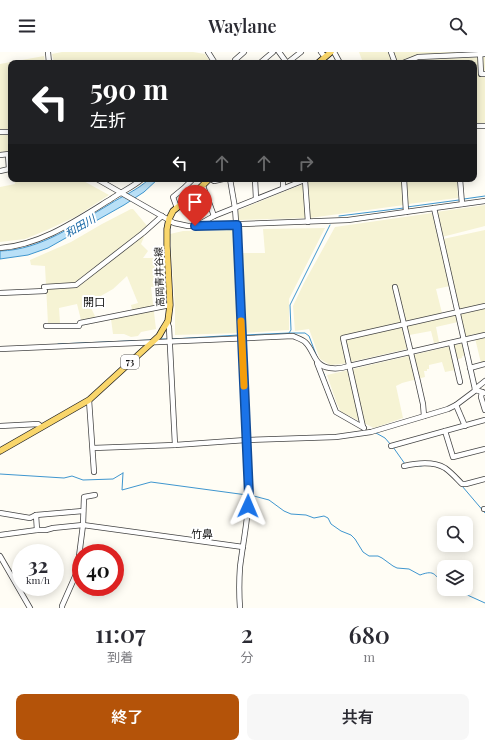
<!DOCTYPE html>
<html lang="ja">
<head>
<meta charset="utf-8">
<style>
  body { margin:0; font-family:"Playfair Display","Noto Sans JP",serif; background:#f7f7f7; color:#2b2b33; height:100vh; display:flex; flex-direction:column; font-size:15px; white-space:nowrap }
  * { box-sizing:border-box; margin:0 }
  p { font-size:13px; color:#7c7c81 }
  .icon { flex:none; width:22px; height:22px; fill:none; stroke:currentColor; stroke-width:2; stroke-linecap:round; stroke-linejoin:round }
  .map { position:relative; height:556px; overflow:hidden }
  .drawer { display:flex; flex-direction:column; background:#fff; flex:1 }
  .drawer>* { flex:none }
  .hud { position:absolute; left:8px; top:8px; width:469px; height:122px; border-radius:8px; box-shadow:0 2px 10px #0003; background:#202124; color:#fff; overflow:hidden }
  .controls { position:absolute; left:437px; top:464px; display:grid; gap:8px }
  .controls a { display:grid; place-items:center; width:36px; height:36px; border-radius:8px; background:#fff; box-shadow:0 2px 10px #0003; font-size:20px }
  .speed { position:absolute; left:12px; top:492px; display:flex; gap:8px; font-size:20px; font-weight:700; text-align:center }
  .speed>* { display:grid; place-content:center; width:52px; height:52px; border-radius:50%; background:#fff; box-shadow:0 2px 10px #0003; line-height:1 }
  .speed small { font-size:10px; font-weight:400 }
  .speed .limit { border:6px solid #d22; background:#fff; color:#111 }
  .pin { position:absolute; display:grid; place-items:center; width:34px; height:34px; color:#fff; margin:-41px -17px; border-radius:50% 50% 50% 0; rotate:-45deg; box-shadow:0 0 4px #0007 }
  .pin .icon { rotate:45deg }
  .me { position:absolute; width:44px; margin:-22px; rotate:1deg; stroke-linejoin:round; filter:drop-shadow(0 0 3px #0008) }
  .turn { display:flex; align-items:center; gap:14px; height:84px; padding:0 16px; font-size:18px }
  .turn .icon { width:52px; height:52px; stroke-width:2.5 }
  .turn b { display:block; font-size:28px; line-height:34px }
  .lanes { display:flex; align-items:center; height:38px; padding:0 16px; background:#0003; justify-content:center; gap:20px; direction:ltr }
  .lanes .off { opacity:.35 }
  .eta { display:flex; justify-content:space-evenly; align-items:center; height:68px; text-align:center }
  .eta b { font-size:24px; font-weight:600; line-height:28px }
  .button { display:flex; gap:8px; margin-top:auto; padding:8px 16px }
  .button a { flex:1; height:46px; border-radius:8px; background:#b45309; color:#fff; font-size:16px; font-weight:600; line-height:46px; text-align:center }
  .button a+a { background:#f7f7f7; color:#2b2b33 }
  header { display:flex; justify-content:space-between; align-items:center; height:52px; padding:0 16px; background:#fff; font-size:18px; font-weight:600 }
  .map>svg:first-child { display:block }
  .farmland { fill:#f6f3d4 }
  .water { fill:#b9e0f7; stroke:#3f96cf }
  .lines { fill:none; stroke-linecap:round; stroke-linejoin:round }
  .stream { stroke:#3f96cf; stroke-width:1 }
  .minor-casing { stroke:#444; stroke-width:6 }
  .major-casing { stroke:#222; stroke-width:7 }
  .minor { stroke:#fff; stroke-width:4.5 }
  .major { stroke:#f9d66b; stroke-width:5.5 }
  .route-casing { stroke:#114b97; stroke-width:10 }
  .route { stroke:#1a73e8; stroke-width:7 }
  .slow { stroke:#f59e0b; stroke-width:7 }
  .labels { text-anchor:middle; stroke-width:4; stroke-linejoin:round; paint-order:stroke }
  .shield { fill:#fff; stroke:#585858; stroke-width:1 }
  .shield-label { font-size:9px; font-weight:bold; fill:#111 }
  .street-label { font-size:10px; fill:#111; stroke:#fff }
  .water-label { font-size:11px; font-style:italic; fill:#1768a6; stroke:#fff }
  .neighbourhood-label { font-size:11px; fill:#111; stroke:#fff }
</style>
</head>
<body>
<header><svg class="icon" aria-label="menu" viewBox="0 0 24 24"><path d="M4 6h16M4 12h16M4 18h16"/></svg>Waylane<svg class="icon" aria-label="search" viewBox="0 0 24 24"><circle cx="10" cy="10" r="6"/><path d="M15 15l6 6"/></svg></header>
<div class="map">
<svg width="485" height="556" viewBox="0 0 485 556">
  <rect width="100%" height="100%" fill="#fffdf5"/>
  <!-- farmland -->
  <g class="farmland">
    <polygon points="62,0 193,0 205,2 209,8 208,11 54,11 52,2"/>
    <polygon points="359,0 389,0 393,11 351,11 362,8"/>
    <polygon points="393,0 455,0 455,2 417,3 397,11"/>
    <polygon points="44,4 45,11 11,11 11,99 0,100 0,12"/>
    <polygon points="485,5 485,71 474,71 474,11 410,11 418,8"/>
    <polygon points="18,127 80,127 109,143 77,164 47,178 25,187 0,190 0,135 15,132 14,128"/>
    <polygon points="314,127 402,127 404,153 310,166 308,130"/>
    <polygon points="406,127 457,127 458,146 408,152"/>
    <polygon points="304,132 305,166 239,168 237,159 278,142"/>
    <polygon points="485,153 485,174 442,185 436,160"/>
    <polygon points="131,157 133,157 148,175 141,180 144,185 141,192 148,199 143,206 166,206 167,234 151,235 156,277 141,280 138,284 131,285 124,282 113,282 111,267 133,262 131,253 138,251 127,224 113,237 99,245 88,250 96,266 81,268 77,252 59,256 60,271 48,272 45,214 31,213 30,208 71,190 102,172"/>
    <polygon points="432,161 450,234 436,237 443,265 456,263 458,270 436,275 439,290 434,291 431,279 404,284 407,297 342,312 330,313 320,307 309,277 295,279 293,254 304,231 335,175"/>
    <polygon points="325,176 289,247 289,278 244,281 241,201 265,201 263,177"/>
    <polygon points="232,178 234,179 239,281 175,283 175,256 170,182 183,179"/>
    <polygon points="485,178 485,311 481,311 474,282 465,285 462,269 443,187"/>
    <polygon points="464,291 466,303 462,304 462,306 453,308 455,318 445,320 442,310 429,313 429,317 427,317 427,319 424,319 425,325 402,331 396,334 403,366 374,376 341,360 337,352 327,323"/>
  </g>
  <!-- water -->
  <path class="water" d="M149 127H158L144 140 124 153 48 196 28 203 0 207V199C41 198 76 172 110 152 122 144 138 138 149 127Z"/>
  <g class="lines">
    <!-- stream -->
    <g class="stream">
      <polyline points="464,147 485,144"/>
      <polyline points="407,155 459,148"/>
      <polyline points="339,164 404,156"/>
      <polyline points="290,281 305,281 309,284 317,305"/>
      <polyline points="244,283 289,281 291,278 290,253 330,173"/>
      <polyline points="158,287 167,287"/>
      <polyline points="172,287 239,283"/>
      <polyline points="58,292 151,288"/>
      <polyline points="324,322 325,325"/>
      <polyline points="376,381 385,386 391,393"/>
      <polyline points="393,395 405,412"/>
      <polyline points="420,414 426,413"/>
      <polyline points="123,421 122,438 151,430 247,443"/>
      <polyline points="0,422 64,426 72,424 83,428 113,427 123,421"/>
      <polyline points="462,434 485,461"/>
      <path d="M250 443 269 448 284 459 291 462 306 463 314 466 324 464 328 466 331 472 341 479 351 483 355 487 363 500 369 504H378L382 506 393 514 397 516 409 517 420 523C436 517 434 524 444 532"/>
      <polyline points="454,537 485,551"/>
    </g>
    <defs>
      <g id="minor">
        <polyline points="48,0 49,11"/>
        <polyline points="208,0 215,11"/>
        <polyline points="279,0 287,11"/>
        <polyline points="321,0 325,5"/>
        <polyline points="334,0 340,11"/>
        <polyline points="391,0 395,11"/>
        <polyline points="480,0 481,22 485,22"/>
        <polyline points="234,11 235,8 244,0"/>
        <polyline points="260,11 273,0"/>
        <polyline points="287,11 301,0"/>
        <polyline points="403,11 418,5 485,2"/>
        <polyline points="474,74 485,74"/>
        <polyline points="0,80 11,80"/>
        <polyline points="0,103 9,102"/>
        <polyline points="0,119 9,117 8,103"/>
        <polyline points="97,127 174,171 188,174 348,168 485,149"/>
        <polyline points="211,127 214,129 223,127"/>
        <path d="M230 127 235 156 236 170 249 443C248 467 243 491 240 515 239 529 239 542 240 556"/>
        <polyline points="255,127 256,147"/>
        <polyline points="404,127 406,160"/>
        <polyline points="460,127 462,152"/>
        <polyline points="305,128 308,170"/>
        <polyline points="203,134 214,164"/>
        <polyline points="283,136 283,127"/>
        <polyline points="177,156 173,145 184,136 193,127"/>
        <polyline points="434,156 475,337 476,338"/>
        <polyline points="196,174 214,164 307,127"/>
        <path d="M0 196C41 193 77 168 111 147 121 140 133 135 142 127"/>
        <polyline points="44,235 76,233 143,181 162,164"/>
        <polyline points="395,235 418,330 423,352 424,364"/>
        <polyline points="0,241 45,239"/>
        <polyline points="167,270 169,275 175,393"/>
        <polyline points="46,274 79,274 80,271 170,253"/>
        <polyline points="451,291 460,330"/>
        <path d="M0 297 293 284C297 286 302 287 305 290 315 299 313 314 330 316 336 317 343 316 349 314L485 283"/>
        <polyline points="317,311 336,360 364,376"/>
        <polyline points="470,316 485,312"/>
        <polyline points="475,337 485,329"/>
        <polyline points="482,340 481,345 485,358"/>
        <polyline points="89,348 94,420"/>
        <polyline points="456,353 465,374"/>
        <polyline points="0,374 38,372 42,375"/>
        <polyline points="363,375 343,286 485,254"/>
        <polyline points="445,379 453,405 485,397"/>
        <polyline points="391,394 485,368"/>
        <polyline points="93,396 175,393 246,388 336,385 371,380 448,357 456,353 476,338 485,341"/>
        <path d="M404 414C417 411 433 409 445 416 452 421 457 427 462 432H466L485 427"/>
        <polyline points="484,457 485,457"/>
        <polyline points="0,461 30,466 36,463 83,459"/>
        <polyline points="36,463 37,478"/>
        <polyline points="0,483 37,478 46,478 53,476 83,473 243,495"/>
        <polyline points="0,504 30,556"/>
        <polyline points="62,556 62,554 77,520 83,473 84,445 95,443"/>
      </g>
      <g id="major">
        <polyline points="318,11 331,0"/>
        <polyline points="0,399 89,348 159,284 163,277 168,269 170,253 167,194 167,177 169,167 173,159 179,154 193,143 209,127"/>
      </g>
    </defs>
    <!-- minor casing -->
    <use href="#minor" class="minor-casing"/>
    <!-- major casing -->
    <use href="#major" class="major-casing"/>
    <!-- minor -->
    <use href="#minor" class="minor"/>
    <!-- major -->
    <use href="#major" class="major"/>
  </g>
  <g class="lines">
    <defs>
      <polyline id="route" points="195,174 237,173 249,443 248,454"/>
    </defs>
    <!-- route casing -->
    <use href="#route" class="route-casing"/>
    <!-- route -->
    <use href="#route" class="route"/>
    <!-- slow -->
    <polyline class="slow" points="241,269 244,334"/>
  </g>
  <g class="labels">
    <!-- shield labels -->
    <rect class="shield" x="121" y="303" width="18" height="14" rx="3"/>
    <g class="shield-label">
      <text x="130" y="313">73</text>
    </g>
    <!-- street labels -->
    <g class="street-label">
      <text transform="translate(159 225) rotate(-92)" y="4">高岡青井谷線</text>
    </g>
    <!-- water labels -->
    <g class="water-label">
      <text transform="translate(80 174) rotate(-30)" y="4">和田川</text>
    </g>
    <!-- neighbourhood labels -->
    <g class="neighbourhood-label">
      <text x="94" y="254">開口</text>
      <text x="202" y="486">竹鼻</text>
    </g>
  </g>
</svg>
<div class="controls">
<a><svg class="icon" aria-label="search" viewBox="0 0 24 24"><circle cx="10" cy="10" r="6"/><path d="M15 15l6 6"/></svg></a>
<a><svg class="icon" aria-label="layers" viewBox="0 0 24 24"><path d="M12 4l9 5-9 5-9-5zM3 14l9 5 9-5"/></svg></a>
</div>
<div class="speed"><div>32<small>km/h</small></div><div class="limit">40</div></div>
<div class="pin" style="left:195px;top:174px;background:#d93025"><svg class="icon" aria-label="arrive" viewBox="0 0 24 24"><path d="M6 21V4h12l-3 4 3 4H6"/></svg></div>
<svg class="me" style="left:248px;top:454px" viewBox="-20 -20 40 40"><path d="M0-17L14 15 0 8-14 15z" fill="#1a73e8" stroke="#fff" stroke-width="4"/></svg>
<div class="hud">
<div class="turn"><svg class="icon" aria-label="left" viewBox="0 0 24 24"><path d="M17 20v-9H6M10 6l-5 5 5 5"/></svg><div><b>590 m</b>左折</div></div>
<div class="lanes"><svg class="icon" aria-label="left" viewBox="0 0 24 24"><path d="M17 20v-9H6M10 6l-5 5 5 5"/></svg><svg class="icon off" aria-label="ahead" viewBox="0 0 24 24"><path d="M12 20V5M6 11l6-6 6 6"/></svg><svg class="icon off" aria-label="ahead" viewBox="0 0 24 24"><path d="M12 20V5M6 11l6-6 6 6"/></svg><svg class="icon off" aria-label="right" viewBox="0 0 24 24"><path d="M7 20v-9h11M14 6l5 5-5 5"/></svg></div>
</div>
</div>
<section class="drawer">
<div class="eta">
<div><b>11:07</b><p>到着</p></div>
<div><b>2</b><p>分</p></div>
<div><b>680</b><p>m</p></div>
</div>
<div class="button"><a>終了</a><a>共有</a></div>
</section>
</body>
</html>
